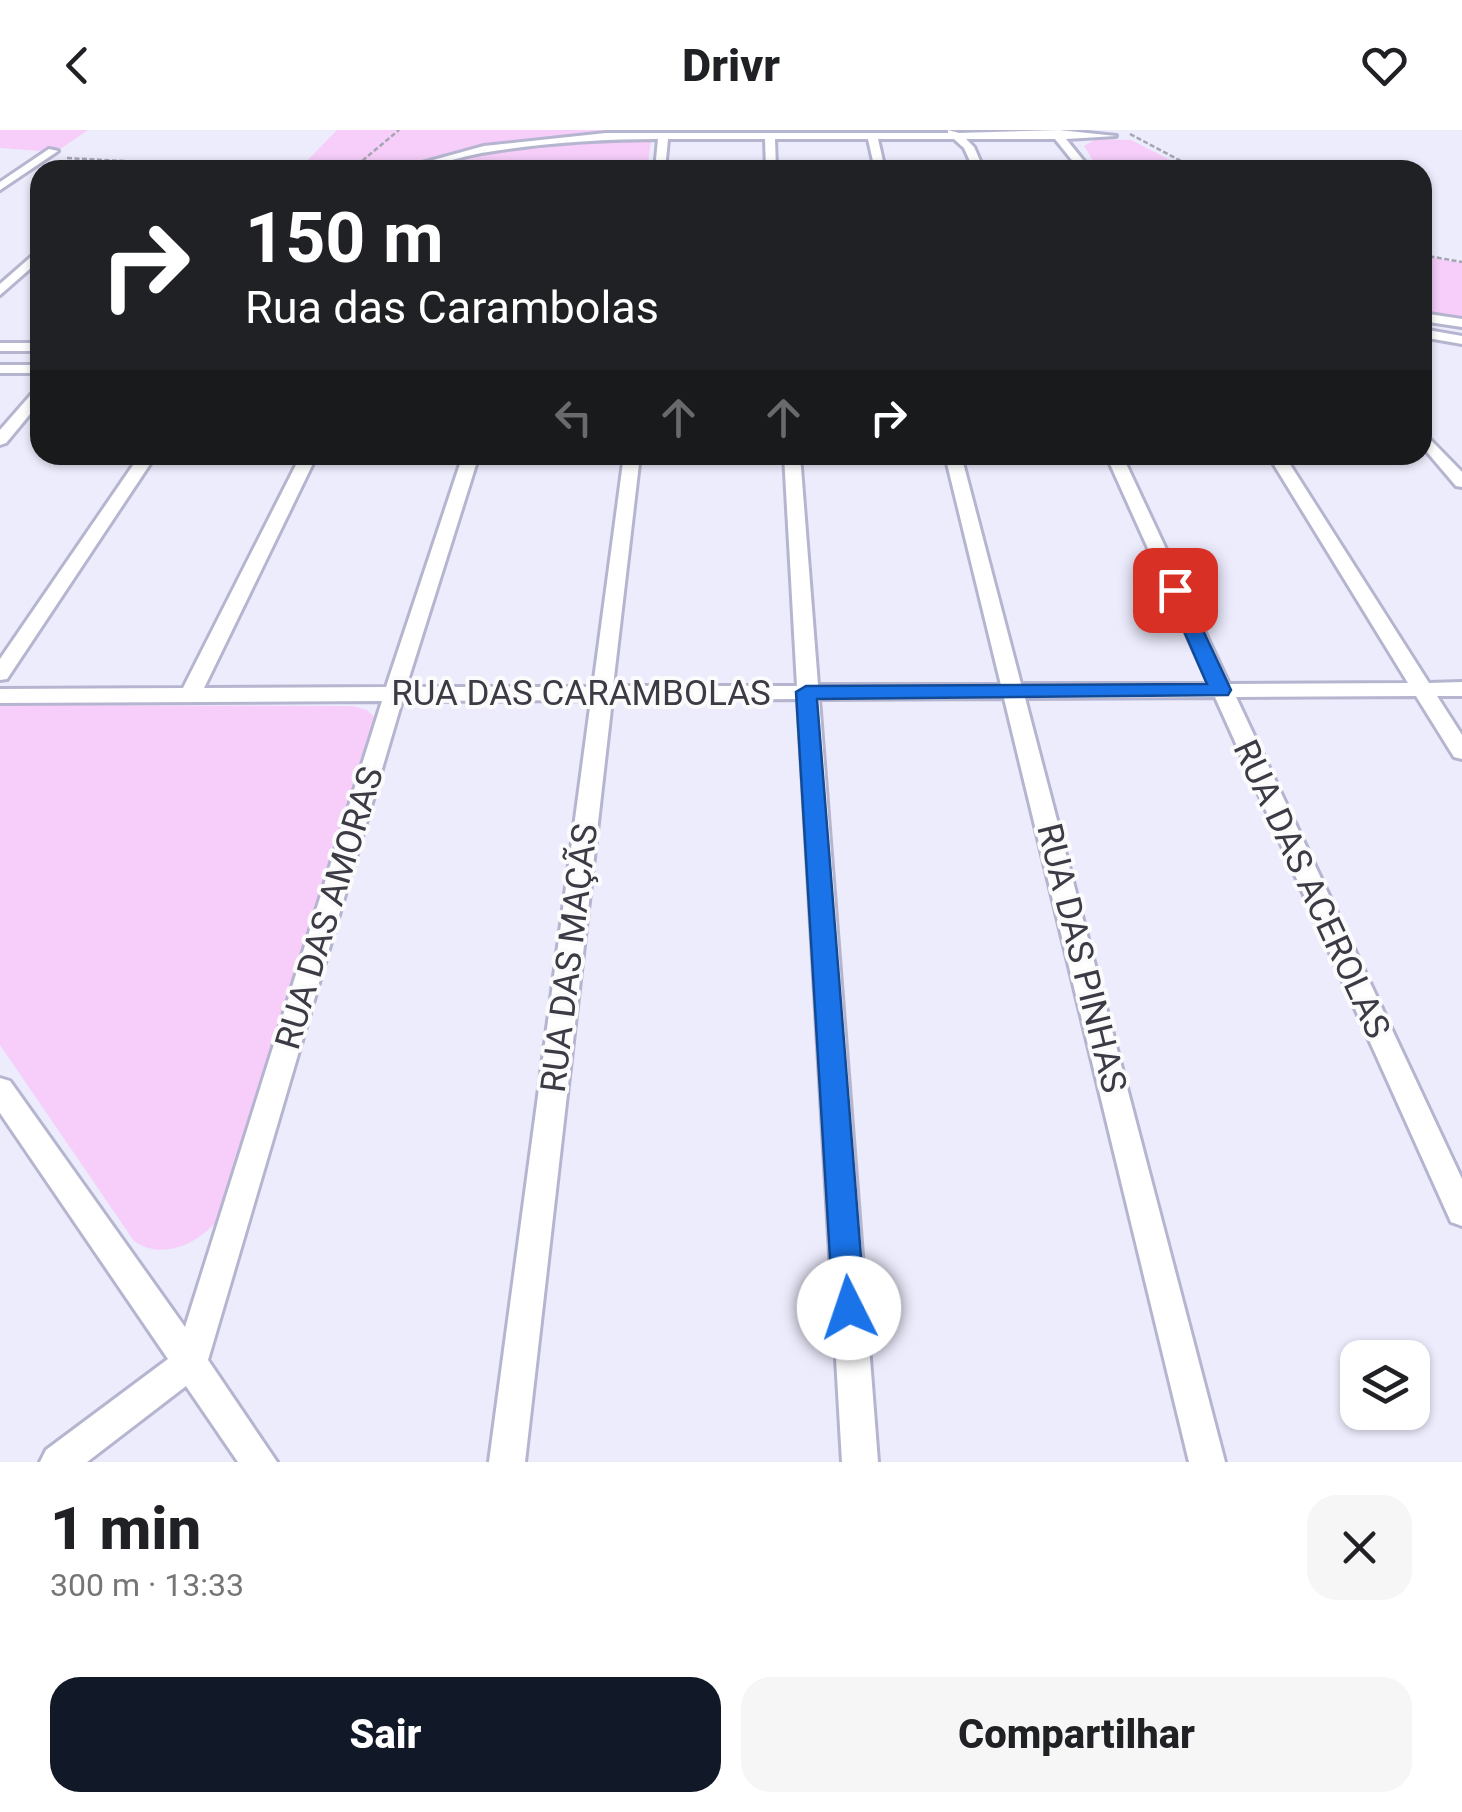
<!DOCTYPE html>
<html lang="pt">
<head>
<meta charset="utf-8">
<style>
  body { margin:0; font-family:Roboto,sans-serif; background:#f6f6f6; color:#202124; height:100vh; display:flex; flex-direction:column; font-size:38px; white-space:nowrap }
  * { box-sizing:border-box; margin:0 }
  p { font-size:32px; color:#757577 }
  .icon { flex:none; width:55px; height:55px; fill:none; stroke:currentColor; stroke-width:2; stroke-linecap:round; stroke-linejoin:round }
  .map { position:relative; height:1332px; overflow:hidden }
  .panel { display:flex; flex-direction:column; background:#fff; flex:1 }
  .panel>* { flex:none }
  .guide { position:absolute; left:30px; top:30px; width:1402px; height:305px; border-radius:30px; box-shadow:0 2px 8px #0004; background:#202124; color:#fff; overflow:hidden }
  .controls { position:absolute; left:1340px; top:1210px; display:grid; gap:20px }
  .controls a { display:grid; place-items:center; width:90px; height:90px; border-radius:20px; background:#fff; box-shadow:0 2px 8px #0004; font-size:50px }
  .pin { position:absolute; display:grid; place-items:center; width:85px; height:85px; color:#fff; margin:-42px; border-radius:20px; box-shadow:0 5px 15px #0006 }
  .me { position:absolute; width:110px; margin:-55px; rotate:356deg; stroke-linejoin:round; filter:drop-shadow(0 0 8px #0008) }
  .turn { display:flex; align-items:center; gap:35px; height:210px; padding:0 50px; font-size:45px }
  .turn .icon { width:130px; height:130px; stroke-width:2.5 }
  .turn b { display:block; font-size:70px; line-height:85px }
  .lanes { display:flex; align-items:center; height:95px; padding:0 50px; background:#0003; justify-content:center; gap:50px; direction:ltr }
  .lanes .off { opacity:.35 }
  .round { display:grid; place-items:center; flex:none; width:105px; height:105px; border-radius:30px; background:#f6f6f6 }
  .summary { display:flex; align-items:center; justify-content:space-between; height:170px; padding:0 50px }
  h1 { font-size:60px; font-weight:800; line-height:75px }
  .action { display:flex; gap:20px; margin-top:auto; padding:20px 50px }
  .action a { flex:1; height:115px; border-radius:30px; background:#111827; color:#fff; font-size:40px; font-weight:800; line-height:115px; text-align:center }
  .action a+a { background:#f6f6f6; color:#202124 }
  header { display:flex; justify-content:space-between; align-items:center; height:130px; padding:0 50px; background:#fff; font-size:45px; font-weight:800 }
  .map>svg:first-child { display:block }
  .green { fill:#f6cef9 }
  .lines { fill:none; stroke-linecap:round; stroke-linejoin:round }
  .street-casing { stroke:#b6b5d0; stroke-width:6 }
  .path { stroke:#a6a5b4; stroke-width:2.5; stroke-dasharray:5 2.5; stroke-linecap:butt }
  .street { fill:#fff; fill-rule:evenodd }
  .route { fill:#1a73e8; stroke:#114b97; stroke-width:2.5 }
  .labels { text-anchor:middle; stroke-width:8; stroke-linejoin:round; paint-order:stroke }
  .street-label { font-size:35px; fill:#3b3a45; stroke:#fbfbfb }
</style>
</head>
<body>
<header><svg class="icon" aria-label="back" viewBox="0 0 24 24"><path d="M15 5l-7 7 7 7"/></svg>Drivr<svg class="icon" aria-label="heart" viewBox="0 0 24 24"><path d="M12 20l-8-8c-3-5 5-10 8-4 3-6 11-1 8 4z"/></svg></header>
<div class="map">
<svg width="1462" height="1332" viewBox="0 0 1462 1332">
  <rect width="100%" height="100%" fill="#ececfd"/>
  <!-- green -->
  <g class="green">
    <polygon points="0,0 88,0 56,22 0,18"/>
    <polygon points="337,0 938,0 930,4 597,5 486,14 385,40 298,40"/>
    <polygon points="1096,9 1131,10 1190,40 1099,40 1084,16"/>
    <path d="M651 11 647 40H410C486 13 571 9 651 11Z"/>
    <polygon points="1422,126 1462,133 1462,187 1423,181"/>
    <path d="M0 575 353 576 367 580 375 588 221 1086C201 1112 164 1132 134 1111L0 915Z"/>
  </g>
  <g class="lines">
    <defs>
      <g id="street">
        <path d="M948 0 959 3 1059 0 1116 6 1066 9 1091 40H1080L1055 9H966L974 17 984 40H974L964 18 954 9H878L885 40H875L868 9H775L776 40H766L765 9H668L665 40H655L658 9C601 9 544 13 488 22 457 26 428 40 397 40L484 16 606 3H948Z"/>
        <polygon points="49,19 58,21 0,60 0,52"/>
        <polygon points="40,119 40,130 0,165 0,154"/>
        <polygon points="1422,183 1462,189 1462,197 1422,191"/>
        <polygon points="1422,199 1462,206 1462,214 1422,207"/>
        <rect x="0" y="213" width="40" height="8"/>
        <rect x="0" y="235" width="40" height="8"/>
        <polygon points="40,259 40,272 6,313 0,315 0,300 35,260"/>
        <polygon points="1422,301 1462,342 1462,357 1456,356 1422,316"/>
        <polygon points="140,325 156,325 7,549 0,550 0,529"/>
        <polygon points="301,325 317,325 204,558 386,557 463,325 479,325 406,557 593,557 624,325 640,325 613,556 797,556 784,325 800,325 818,555 1001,555 945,325 961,325 1021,554 1209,554 1106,325 1122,325 1229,554 1408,553 1268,325 1284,325 1429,553 1462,552 1462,566 1437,566 1462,605 1462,629 1454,627 1416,566 1236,567 1462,1049 1462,1096 1451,1092 1215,567 1025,568 1225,1332 1189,1332 1004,568 819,569 878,1332 842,1332 798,569 612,570 525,1332 489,1332 591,570 402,571 208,1230 277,1332 238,1332 186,1256 87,1332 40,1332 46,1320 168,1229 0,983 0,948 10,951 185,1197 382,571 0,573 0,559 183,558"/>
      </g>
    </defs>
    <!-- street casing -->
    <use href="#street" class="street-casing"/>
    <!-- path -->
    <g class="path">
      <polyline points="1130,4 1198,40"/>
      <polyline points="67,28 289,40"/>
      <polyline points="342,40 362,31 399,0"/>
      <polyline points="1422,125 1462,132"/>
    </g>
    <!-- street -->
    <use href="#street" class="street"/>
  </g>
  <!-- route -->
  <polygon class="route" points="1175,454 1184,460 1231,560 1228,565 817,569 865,1178 861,1189 849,1194 838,1189 833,1178 796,562 806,556 1207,554 1166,460"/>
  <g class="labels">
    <!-- street labels -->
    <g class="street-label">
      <text x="581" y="575">RUA DAS CARAMBOLAS</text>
      <text transform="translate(1312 759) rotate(65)" y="12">RUA DAS ACEROLAS</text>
      <text transform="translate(329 778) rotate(-73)" y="12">RUA DAS AMORAS</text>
      <text transform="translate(569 828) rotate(-83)" y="12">RUA DAS MAÇÃS</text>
      <text transform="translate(1082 828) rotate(76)" y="12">RUA DAS PINHAS</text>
    </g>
  </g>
</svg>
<div class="controls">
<a><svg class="icon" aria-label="layers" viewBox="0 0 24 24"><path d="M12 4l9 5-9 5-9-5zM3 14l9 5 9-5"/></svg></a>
</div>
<div class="pin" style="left:1175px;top:460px;background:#d93025"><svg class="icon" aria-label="arrive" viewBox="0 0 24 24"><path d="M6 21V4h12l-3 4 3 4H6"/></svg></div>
<svg class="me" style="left:849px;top:1178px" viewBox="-20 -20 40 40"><circle r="19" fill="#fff"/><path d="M0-13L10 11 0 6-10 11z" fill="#1a73e8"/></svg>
<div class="guide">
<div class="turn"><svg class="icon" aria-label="right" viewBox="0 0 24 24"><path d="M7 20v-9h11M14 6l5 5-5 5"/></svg><div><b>150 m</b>Rua das Carambolas</div></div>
<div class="lanes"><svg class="icon off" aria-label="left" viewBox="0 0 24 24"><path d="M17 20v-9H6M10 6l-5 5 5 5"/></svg><svg class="icon off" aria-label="ahead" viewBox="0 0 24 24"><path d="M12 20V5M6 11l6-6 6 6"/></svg><svg class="icon off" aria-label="ahead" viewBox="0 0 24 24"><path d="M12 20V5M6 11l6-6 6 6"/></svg><svg class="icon" aria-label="right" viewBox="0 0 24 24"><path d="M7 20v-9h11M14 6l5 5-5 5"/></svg></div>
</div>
</div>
<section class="panel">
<div class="summary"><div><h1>1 min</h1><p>300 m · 13:33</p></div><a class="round"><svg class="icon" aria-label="close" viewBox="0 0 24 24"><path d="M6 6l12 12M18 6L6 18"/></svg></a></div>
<div class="action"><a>Sair</a><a>Compartilhar</a></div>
</section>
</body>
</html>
